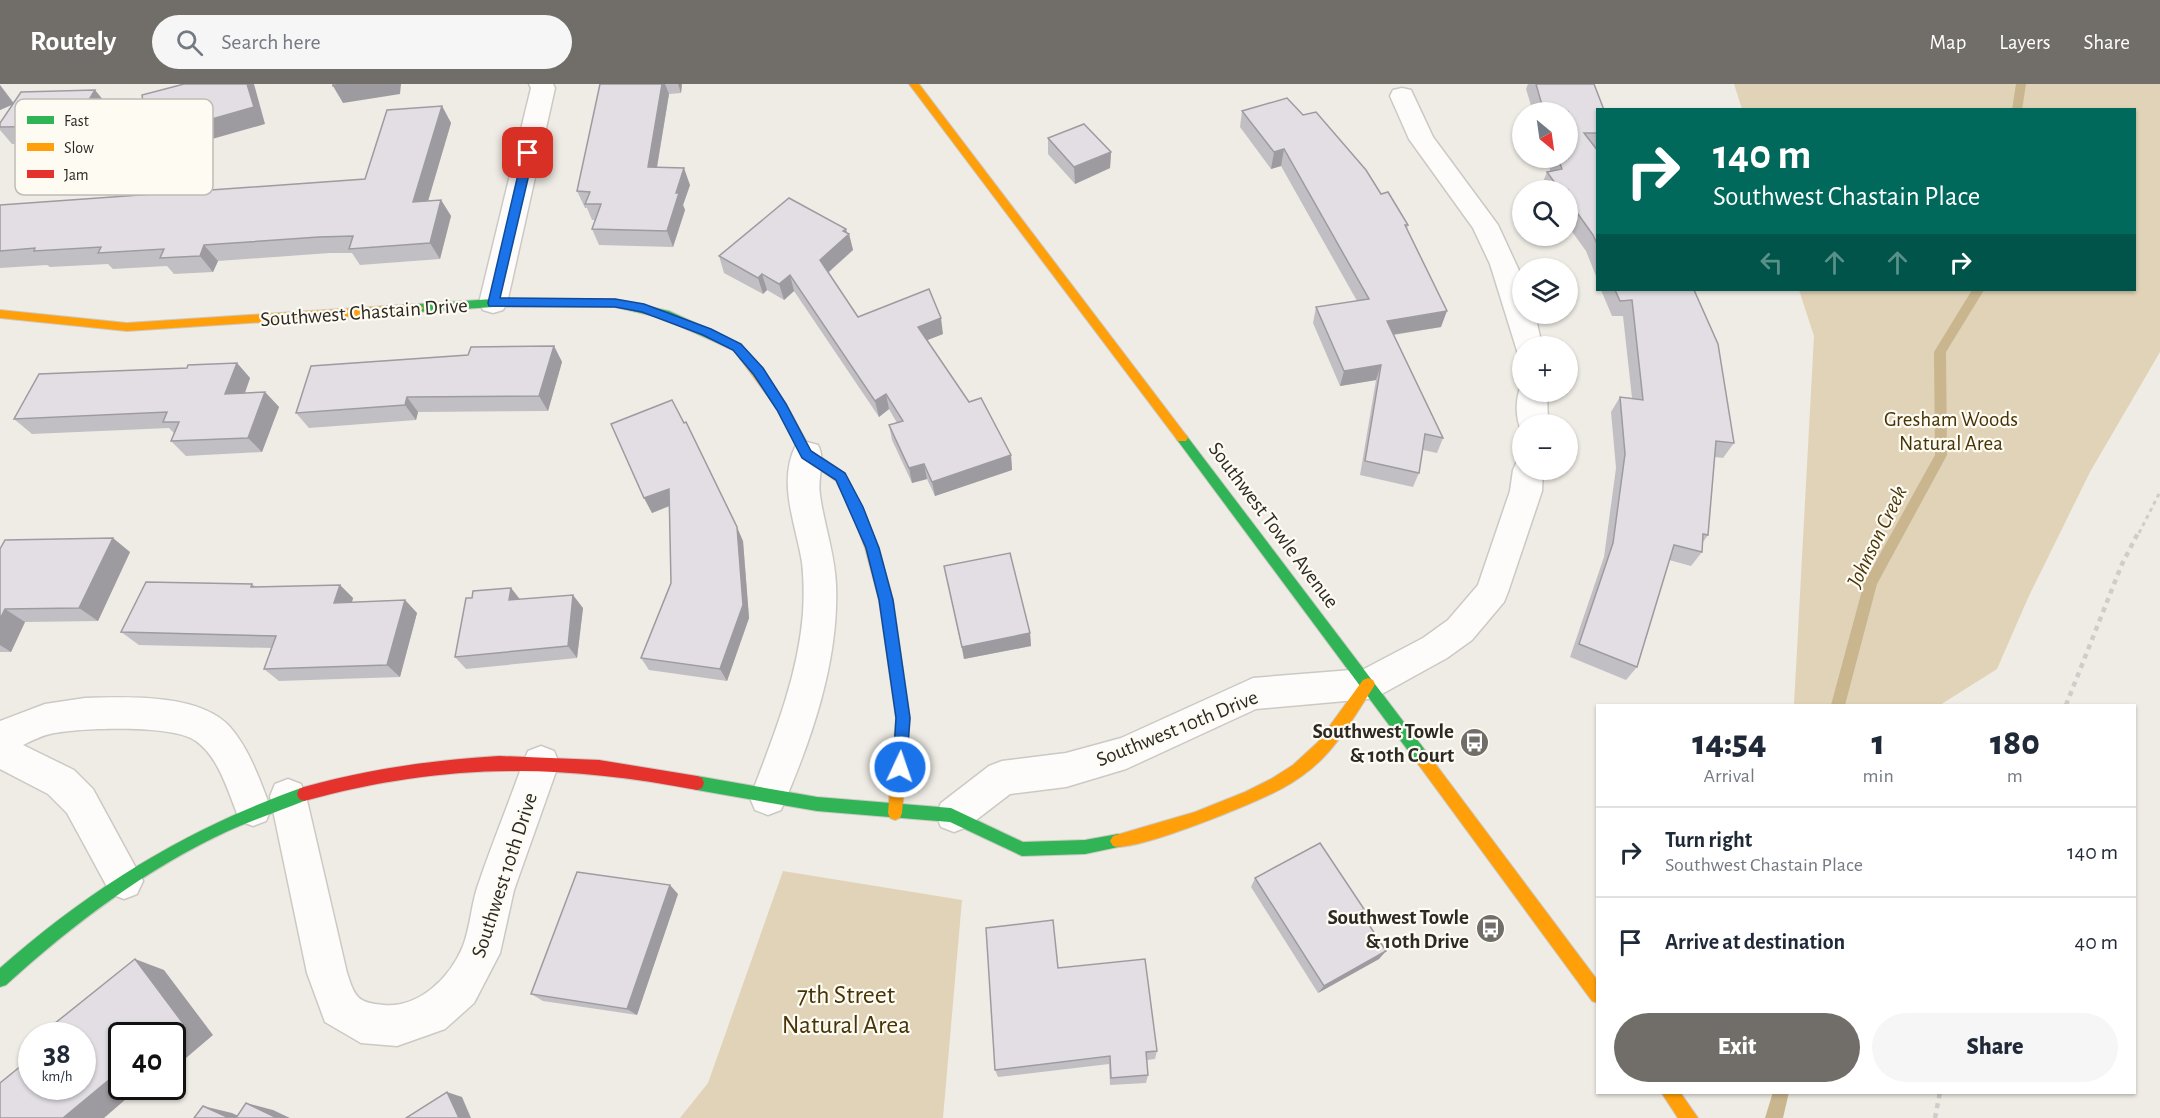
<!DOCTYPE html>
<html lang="en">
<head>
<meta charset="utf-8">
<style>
  body { margin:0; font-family:"Alegreya Sans",sans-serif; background:#f6f6f7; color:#1f2937; height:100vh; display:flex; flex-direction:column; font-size:22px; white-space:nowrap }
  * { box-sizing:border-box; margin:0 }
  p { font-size:20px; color:#747a83 }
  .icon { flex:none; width:33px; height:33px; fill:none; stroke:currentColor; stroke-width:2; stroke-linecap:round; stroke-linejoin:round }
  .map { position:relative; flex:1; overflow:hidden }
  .sheet { position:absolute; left:1596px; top:620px; width:540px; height:390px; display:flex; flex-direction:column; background:#fff; border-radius:0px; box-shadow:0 2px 4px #0004 }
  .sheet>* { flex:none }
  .banner { position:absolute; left:1596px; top:24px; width:540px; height:183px; border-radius:0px; box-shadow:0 2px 4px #0004; background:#00695c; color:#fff; overflow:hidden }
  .needle { width:39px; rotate:151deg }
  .controls { position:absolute; left:1512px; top:18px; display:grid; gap:12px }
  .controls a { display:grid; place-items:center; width:66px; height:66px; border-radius:50%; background:#fff; box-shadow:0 2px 4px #0004; font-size:30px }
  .speed { position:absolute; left:18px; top:938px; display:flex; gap:12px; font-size:30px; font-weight:700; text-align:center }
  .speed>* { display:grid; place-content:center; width:78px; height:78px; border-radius:50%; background:#fff; box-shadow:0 2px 4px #0004; line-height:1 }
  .speed small { font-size:15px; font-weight:400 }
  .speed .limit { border:3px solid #111; border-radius:9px; background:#fff; color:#111 }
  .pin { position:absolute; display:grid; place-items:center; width:51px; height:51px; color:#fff; margin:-26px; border-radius:12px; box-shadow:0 3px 9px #0006 }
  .me { position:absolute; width:66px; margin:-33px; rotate:3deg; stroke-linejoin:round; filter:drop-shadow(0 0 4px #0008) }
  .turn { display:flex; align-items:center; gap:21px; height:126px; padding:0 18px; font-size:27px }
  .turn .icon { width:78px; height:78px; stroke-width:2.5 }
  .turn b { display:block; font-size:42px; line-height:51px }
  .lanes { display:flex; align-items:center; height:57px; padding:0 18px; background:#0003; justify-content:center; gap:30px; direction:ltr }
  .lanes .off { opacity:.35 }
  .eta { display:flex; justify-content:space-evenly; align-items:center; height:102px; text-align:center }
  .eta b { font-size:36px; font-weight:800; line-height:42px }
  .cta { display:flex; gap:12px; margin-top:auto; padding:12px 18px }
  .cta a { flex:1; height:69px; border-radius:36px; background:#716e69; color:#fff; font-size:24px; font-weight:800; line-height:69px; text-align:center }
  .cta a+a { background:#f6f6f7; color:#1f2937 }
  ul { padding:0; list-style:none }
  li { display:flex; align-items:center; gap:18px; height:90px; padding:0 18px; border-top:2px solid #e0e1e3 }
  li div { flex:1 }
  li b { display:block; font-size:22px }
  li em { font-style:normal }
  header { display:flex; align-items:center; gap:36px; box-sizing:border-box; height:84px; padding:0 30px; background:#716e69; color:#fff }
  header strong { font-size:28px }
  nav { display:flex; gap:33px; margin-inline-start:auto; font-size:21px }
  .search { width:420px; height:54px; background:#f6f6f7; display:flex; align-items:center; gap:15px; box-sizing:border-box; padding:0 21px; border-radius:33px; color:#747a83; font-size:22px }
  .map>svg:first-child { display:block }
  .green { fill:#e1d3b7 }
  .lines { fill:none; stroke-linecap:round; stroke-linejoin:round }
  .stream { fill:#c9b68f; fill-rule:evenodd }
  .street-casing { stroke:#ccc9c4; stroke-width:3 }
  .fast-casing { stroke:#ccc9c4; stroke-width:2 }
  .slow-casing { stroke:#ccc9c4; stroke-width:2 }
  .jam-casing { stroke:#ccc9c4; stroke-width:2 }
  .path-far1 { stroke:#cecdca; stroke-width:3; stroke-dasharray:4 4; stroke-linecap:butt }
  .path { stroke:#cecdca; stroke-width:4.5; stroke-dasharray:5 5; stroke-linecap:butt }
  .street { fill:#fdfcfb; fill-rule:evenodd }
  .fast { fill:#30b455; fill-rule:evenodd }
  .slow { fill:#ff9f0a; fill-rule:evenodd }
  .jam { fill:#e5322d; fill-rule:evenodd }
  .wall { fill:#c2bfc4 }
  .shaded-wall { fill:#9e9ba0 }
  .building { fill:#e2dee4; stroke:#9e9ba0; stroke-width:1.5 }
  .route { fill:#1a73e8; stroke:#114b97; stroke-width:1.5 }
  .labels { text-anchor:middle; stroke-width:4.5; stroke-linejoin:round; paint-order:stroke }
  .street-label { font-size:21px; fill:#2d2a26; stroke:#fefbf3 }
  .park-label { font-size:21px; fill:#463306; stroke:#fefbf3 }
  .poi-label { font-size:21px; font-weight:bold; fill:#2d2a26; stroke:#fefbf3; text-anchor:end }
  .water-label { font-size:22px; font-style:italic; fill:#4a370c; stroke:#fefbf3 }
  .near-park-label { font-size:26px; fill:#463306; stroke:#fefbf3 }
  .key { fill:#fefbf3; stroke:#bfbcb6; stroke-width:1.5 }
  .key-label { font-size:16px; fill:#2d2a26 }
</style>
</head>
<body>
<header>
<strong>Routely</strong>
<div class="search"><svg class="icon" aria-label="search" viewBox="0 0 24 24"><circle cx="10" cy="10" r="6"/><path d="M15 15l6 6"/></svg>Search here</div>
<nav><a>Map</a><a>Layers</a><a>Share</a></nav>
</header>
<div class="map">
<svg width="2160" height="1034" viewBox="0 0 2160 1034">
  <rect width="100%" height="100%" fill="#efece5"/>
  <!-- green -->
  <g class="green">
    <polygon points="1734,0 2160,0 2160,268 2090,388 2028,514 1997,585 1940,621 1794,621 1814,252 1799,206 2134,206 2134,26 1742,25"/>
    <polygon points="783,787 962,816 943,1034 680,1034 708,999"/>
  </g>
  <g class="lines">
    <!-- stream -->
    <g class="stream">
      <polygon points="2016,0 2026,0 2022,26 2012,26"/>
      <polygon points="1972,206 1984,206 1946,268 1947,371 1877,500 1845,621 1831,621 1864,499 1935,371 1934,268"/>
      <polygon points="1773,1008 1789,1008 1783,1034 1765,1034"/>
    </g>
    <defs>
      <g id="street">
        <polygon points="529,0 553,0 555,4 507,219 503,226 493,229 483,226 479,219 531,4"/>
        <polygon points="1402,4 1411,6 1433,53 1498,141 1522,193 1522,230 1535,230 1542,262 1522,262 1522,271 1518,270 1490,180 1473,144 1409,55 1390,12 1393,6"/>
        <path d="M1522 300V308H1547L1548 340H1522V348C1515 335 1515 313 1522 300Z"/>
        <path d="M807 358 818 361C826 376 817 394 820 411 824 441 835 470 836 501 839 578 811 657 781 726L768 731 755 726 750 714C773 654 798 593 803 529 804 512 804 495 802 478 796 441 777 398 796 361Z"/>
        <polygon points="1522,375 1522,386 1543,386 1542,407 1508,508 1504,518 1472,556 1447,574 1380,611 1368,615 1256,625 1126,685 1066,703 1010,710 967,743 954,748 941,743 936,731 941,719 989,682 1002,677 1066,669 1121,654 1253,594 1364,585 1423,554 1448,536 1478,501 1510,407 1513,386 1517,377"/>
        <path d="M85 614C126 613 200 609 230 643 250 666 260 697 271 725L266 737 253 742 240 737C229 711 220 674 196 657 173 640 82 644 54 649 43 651 33 656 23 661L74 686 93 705 143 797 137 810 124 815 111 810 67 729 48 710 0 685V637L45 620Z"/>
        <path d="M541 662 554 667 559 679 514 806 500 869 474 919 445 945 397 962 361 959 325 938 307 889 270 712 275 700 288 695 301 700 306 712 347 889C355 913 357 919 384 921 419 924 450 894 463 862 470 844 471 823 477 804 491 762 508 721 523 679L528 667Z"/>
      </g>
      <g id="fast">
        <polygon points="493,215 615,215 669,227 741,260 748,269 742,273 733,266 662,234 615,223 493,223 418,228 412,224 418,220"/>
        <polygon points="1182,349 1186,351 1428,670 1430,675 1428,680 1423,682 1418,680 1178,357 1176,354"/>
        <polygon points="697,692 817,713 951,724 1023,758 1085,756 1118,750 1123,752 1126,757 1123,762 1085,770 1022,772 950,738 817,727 697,706 692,704 690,699 692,694"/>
        <path d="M304 703 309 705 311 710 309 715C282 726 255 735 228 747 146 785 73 840 6 901L0 903V884C92 803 188 744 304 703Z"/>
      </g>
      <g id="slow">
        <polygon points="909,0 919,0 1186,351 1188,354 1186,357 1178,357"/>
        <polygon points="418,220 424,224 418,228 127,247 0,234 0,226 127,239"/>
        <polygon points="742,265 746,266 786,320 811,366 844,389 862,423 879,464 893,516 910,634 902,729 900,734 895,736 890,734 888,729 896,634 879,516 865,464 850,424 836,397 803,374 778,326 738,272 736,269"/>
        <path d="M1368 594 1373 596 1375 600 1373 604C1357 628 1342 655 1322 675 1310 687 1296 697 1281 705 1258 718 1132 770 1113 762L1110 757 1113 752 1195 728 1245 708 1271 695 1293 681 1318 658 1363 596Z"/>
        <polygon points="1423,668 1428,670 1598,897 1598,919 1592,917 1418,680 1416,675 1418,670"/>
        <polygon points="1661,1008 1680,1008 1698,1034 1678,1034"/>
      </g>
      <path id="jam" d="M499 672 599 676 697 692 702 694 704 699 702 704 697 706C556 679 443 679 304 717L299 715 297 710 299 705 304 703C369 685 432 676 499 672Z"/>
    </defs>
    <!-- street casing -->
    <use href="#street" class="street-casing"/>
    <!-- fast casing -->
    <use href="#fast" class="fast-casing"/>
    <!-- slow casing -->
    <use href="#slow" class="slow-casing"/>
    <!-- jam casing -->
    <use href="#jam" class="jam-casing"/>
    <!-- path-far1 -->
    <polyline class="path-far1" points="2139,449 2160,408"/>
    <!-- path -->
    <g class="path">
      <polyline points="2066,621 2122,480 2139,447"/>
      <polyline points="1935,1034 1940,1008"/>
    </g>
    <!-- street -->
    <use href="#street" class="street"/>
    <!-- fast -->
    <use href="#fast" class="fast"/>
    <!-- slow -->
    <use href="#slow" class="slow"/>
    <!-- jam -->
    <use href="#jam" class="jam"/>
  </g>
  <!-- wall -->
  <g class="wall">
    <polygon points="600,0 682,0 681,9 669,10 657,84 690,101 683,121 685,126 673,163 599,161 592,145 595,136 592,136 587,124 585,124 577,107"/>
    <polygon points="1528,0 1594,0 1598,26 1598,66 1596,66 1598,67 1598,197 1586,167 1568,142 1568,106 1541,106 1540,105 1547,88 1551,88 1546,74 1568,74 1568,28 1533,28 1526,5"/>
    <polygon points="0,1 14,19 109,23 87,58 12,60 0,46 0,43 13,20 0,26"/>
    <polygon points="442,22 451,39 428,117 441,116 451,132 440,175 360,181 352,169 330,169 218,177 213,188 174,190 167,182 113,185 108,180 50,183 47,181 0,184 0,121 365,95"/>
    <polygon points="1242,27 1303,31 1381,110 1408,141 1407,145 1441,243 1394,251 1443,354 1437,369 1423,366 1419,389 1413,403 1360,391 1376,296 1340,302 1313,239 1316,223 1357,217 1281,82 1271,85 1240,43"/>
    <polygon points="1048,54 1111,68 1110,84 1075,100 1048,70"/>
    <polygon points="847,149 849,150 853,166 828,189 858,233 943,250 927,256 969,318 1011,371 1012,386 935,412 927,395 912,399 892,356 889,341 897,339 889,325 879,333 794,207 784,216 767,206 763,210 724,189 719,172"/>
    <polygon points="1601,206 1694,206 1734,359 1723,374 1715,373 1708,451 1703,458 1702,468 1691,482 1669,476 1637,583 1626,596 1570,573 1604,473 1616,384 1611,328 1620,313 1632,314 1623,232 1612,232"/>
    <polygon points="554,262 562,278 548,327 418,328 416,336 309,344 296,329 468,271"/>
    <polygon points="237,279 250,294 245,309 265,308 279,323 262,368 186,372 171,357 174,349 169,344 32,350 14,335 187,284"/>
    <polygon points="611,340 743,457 749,534 727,597 649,586 641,574 671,499 670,422 652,429"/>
    <polygon points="0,465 130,468 98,537 25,538 11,568 0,568"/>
    <polygon points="944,482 1030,549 1031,562 964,575"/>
    <polygon points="252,500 256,503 340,501 353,514 352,518 405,516 417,529 400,593 279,597 264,585 272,564 139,561 121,548"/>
    <polygon points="511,504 520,515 583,524 577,574 466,585 455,573 472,514"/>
    <polygon points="1255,794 1361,829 1386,867 1379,875 1318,909 1251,803"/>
    <polygon points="678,810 637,931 543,917 531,910"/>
    <polygon points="1058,884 1157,967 1155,975 1147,976 1148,991 1146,999 1110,1001 1109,980 998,993 995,986"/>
  </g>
  <!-- shaded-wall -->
  <g class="shaded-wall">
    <polygon points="247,0 254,0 265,40 163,69 149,53"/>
    <polygon points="348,0 401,0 400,10 343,19 333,2"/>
    <polygon points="662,0 665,0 669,10 654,100 648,83"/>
    <polygon points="678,0 682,0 681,9"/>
    <polygon points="0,1 14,20 0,26"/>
    <polygon points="95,6 109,23 87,58 73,42"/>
    <polygon points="442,22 451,39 423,134 413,118"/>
    <polygon points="1284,65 1281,82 1271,85 1274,68"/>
    <polygon points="1111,68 1110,84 1075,100 1074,83"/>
    <polygon points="684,84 690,101 683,121 685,126 673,163 667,147 676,109"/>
    <polygon points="441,116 451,132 440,175 430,159"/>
    <polygon points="846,145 848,152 849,150 853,166 824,192 820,176"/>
    <polygon points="204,161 218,177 213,188 200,172"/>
    <polygon points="762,190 767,206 763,210 758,194"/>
    <polygon points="790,191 794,207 784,216 779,200"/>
    <polygon points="1447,227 1441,243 1383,252 1387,237"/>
    <polygon points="941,234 943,250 920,259 918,243"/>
    <polygon points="554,262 562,278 548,327 539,312"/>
    <polygon points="237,279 250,294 239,325 225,310"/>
    <polygon points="1381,281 1376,296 1340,302 1344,287"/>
    <polygon points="265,308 279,323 262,368 248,354"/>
    <polygon points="886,310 889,325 879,333 875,317"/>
    <polygon points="407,313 418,328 416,336 405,321"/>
    <polygon points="1011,371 1012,386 935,412 932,398"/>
    <polygon points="924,380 927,395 912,399 909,384"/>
    <polygon points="669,405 676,419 652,429 644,414"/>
    <polygon points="737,443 743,457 749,534 727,597 720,585"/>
    <polygon points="113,454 130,468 98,537 79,524"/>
    <polygon points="340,501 353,514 348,532 334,519"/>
    <polygon points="511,504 521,517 509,516"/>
    <polygon points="573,511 583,524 577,574 568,562"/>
    <polygon points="405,516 417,529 400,593 387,581"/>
    <polygon points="5,525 25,538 11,568 0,561 0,535"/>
    <polygon points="1030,549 1031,562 964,575 962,563"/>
    <polygon points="670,801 678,810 637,931 627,925"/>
    <polygon points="1386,867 1379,875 1318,909 1324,902"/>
    <polygon points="135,875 164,886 213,951 186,974 177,971 172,975 172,952"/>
    <polygon points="122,985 122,1002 141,1002 104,1034 63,1034"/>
    <polygon points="447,1008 462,1013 471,1034 459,1034"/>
    <polygon points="246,1019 273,1026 290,1034 277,1034"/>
    <polygon points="203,1022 232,1029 243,1034 229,1034"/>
  </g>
  <!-- building -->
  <g class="building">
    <polygon points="184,0 247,0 254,23 149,53 142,11"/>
    <polygon points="333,0 348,0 333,2"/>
    <polygon points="600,0 662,0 648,83 684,84 676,109 679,109 667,147 592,145 601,120 585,120 590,108 577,107"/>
    <polygon points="1536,0 1594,0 1604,26 1598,26 1598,49 1584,49 1598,67 1598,162 1593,151 1568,116 1568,106 1560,106 1547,88 1562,85 1558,74 1568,74 1568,28 1544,28"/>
    <polygon points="95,6 73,42 0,43 0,39 21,8"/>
    <polygon points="1287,14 1303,31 1316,28 1366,86 1381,110 1388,108 1408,141 1405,141 1447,227 1387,237 1443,354 1425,350 1419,389 1365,377 1381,281 1344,287 1316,223 1369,215 1284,65 1274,68 1242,27"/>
    <polygon points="442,22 413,118 441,116 430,159 349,165 353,152 319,153 204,161 200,172 160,174 164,165 98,169 101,163 34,167 35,164 0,167 0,121 365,95 387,26"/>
    <polygon points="1084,40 1111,68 1074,83 1048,54"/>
    <polygon points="789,114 846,145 843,147 849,150 820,176 858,233 929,205 941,234 918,243 969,318 981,314 1011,371 932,398 924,380 909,384 889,341 903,337 886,310 875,317 790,191 779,200 762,190 758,194 719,172"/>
    <polygon points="1615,206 1694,206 1718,260 1734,359 1716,357 1708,451 1703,450 1702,468 1674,461 1637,583 1579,560 1613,459 1625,370 1620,313 1643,316 1632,216 1620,217"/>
    <polygon points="554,262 539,312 407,313 405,321 296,329 311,282 468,271 471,263"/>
    <polygon points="237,279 225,310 265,308 248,354 171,357 179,338 163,338 167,328 14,335 39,290 187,284 188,281"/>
    <polygon points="672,316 684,339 686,338 737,443 743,521 720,585 641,574 671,499 669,405 644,414 611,340"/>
    <polygon points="113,454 79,524 5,525 0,535 0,465 5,456"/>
    <polygon points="1010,469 1030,549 962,563 944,482"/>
    <polygon points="146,498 252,500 251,503 340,501 334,519 405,516 387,581 264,585 276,552 121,548"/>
    <polygon points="511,504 509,516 573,511 568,562 455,573 466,514 472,514 473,507"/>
    <polygon points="1320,759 1364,825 1360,827 1386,867 1324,902 1255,794"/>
    <polygon points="577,788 670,801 627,925 531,910"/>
    <polygon points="1053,836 1058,884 1145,875 1157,967 1146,968 1148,991 1111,994 1110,972 995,986 986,844"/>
    <polygon points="135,875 185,942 172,952 172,951 122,951 122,985 63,1034 0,1034 0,999 32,973 32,1002 82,1002 82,951 59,951 60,950 54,940"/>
    <polygon points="447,1008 459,1034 406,1034"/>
    <polygon points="246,1019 277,1034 236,1034"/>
    <polygon points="203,1022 229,1034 194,1034"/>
  </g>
  <!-- route -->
  <polygon class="route" points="528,65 534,69 500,214 615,215 644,220 711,245 741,260 763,284 786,320 811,367 845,389 863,423 879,464 893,516 910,634 906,688 895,688 893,683 896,634 879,516 866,464 836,396 802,374 777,326 754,291 733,266 703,251 642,228 615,223 489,222 488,219 523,69"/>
  <!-- icons -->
  <defs>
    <symbol id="bus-disc" viewBox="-11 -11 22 22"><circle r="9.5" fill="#716e69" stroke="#fefbf3"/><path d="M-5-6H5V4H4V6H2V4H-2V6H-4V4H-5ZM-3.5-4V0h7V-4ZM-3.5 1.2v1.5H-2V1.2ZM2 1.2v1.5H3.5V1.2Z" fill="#fff"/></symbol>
  </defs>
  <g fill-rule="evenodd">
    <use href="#bus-disc" x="1458" y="642" width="33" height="33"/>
    <use href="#bus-disc" x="1474" y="828" width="33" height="33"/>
  </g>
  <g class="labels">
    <!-- street labels -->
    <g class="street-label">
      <text transform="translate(364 228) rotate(-4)" y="7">Southwest Chastain Drive</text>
      <text transform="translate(1274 441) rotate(53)" y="7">Southwest Towle Avenue</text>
      <text transform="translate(1177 644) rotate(-22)" y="7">Southwest 10th Drive</text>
      <text transform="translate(504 791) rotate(-72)" y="7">Southwest 10th Drive</text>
    </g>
    <!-- park labels -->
    <g class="park-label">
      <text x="1951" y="342">Gresham Woods<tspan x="1951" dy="24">Natural Area</tspan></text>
    </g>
    <!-- poi labels -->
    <g class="poi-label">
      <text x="1454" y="654">Southwest Towle<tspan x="1454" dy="24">&amp; 10th Court</tspan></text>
      <text x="1469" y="840">Southwest Towle<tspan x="1469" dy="24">&amp; 10th Drive</tspan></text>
    </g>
    <!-- water labels -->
    <g class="water-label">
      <text transform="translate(1876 452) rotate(-64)" y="8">Johnson Creek</text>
    </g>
    <!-- near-park labels -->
    <g class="near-park-label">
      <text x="846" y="919">7th Street<tspan x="846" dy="30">Natural Area</tspan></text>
    </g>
  </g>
  <!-- legend -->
  <rect x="15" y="15" width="198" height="96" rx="9" class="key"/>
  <rect x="27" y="32" width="27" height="8" fill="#30b455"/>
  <rect x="27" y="59" width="27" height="8" fill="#ff9f0a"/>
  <rect x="27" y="86" width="27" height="8" fill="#e5322d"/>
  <g class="key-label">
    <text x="64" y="42">Fast</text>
    <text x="64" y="69">Slow</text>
    <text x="64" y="96">Jam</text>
  </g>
</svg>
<div class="controls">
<a><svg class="needle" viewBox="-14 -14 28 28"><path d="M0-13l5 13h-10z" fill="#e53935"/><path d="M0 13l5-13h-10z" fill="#747a83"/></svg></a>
<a><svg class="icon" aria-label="search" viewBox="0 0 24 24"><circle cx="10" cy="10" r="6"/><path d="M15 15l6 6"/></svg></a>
<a><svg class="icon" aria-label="layers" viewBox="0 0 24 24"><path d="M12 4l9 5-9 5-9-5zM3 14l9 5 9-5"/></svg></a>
<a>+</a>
<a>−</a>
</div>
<div class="speed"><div>38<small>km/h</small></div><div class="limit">40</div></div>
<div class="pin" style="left:528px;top:69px;background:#d93025"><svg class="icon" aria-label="arrive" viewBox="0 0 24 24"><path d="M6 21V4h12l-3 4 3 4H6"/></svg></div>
<svg class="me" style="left:900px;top:683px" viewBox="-20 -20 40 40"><circle r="17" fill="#1a73e8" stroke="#fff" stroke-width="3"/><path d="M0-11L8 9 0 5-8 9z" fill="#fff"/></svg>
<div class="banner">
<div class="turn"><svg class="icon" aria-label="right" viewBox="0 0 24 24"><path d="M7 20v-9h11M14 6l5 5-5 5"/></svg><div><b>140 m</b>Southwest Chastain Place</div></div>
<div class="lanes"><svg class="icon off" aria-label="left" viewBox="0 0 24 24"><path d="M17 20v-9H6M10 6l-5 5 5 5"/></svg><svg class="icon off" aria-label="ahead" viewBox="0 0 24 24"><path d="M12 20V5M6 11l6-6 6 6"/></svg><svg class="icon off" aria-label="ahead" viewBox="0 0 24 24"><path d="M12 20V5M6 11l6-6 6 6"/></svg><svg class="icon" aria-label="right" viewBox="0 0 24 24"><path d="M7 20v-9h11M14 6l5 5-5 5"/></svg></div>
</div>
<section class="sheet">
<div class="eta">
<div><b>14:54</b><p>Arrival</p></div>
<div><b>1</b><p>min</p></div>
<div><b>180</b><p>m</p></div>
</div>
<ul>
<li><svg class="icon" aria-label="right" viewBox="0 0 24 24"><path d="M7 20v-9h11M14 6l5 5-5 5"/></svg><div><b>Turn right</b><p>Southwest Chastain Place</p></div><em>140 m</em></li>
<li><svg class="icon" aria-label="arrive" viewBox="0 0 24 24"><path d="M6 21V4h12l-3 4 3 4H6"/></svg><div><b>Arrive at destination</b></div><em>40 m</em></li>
</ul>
<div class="cta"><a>Exit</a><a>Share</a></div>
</section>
</div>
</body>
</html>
